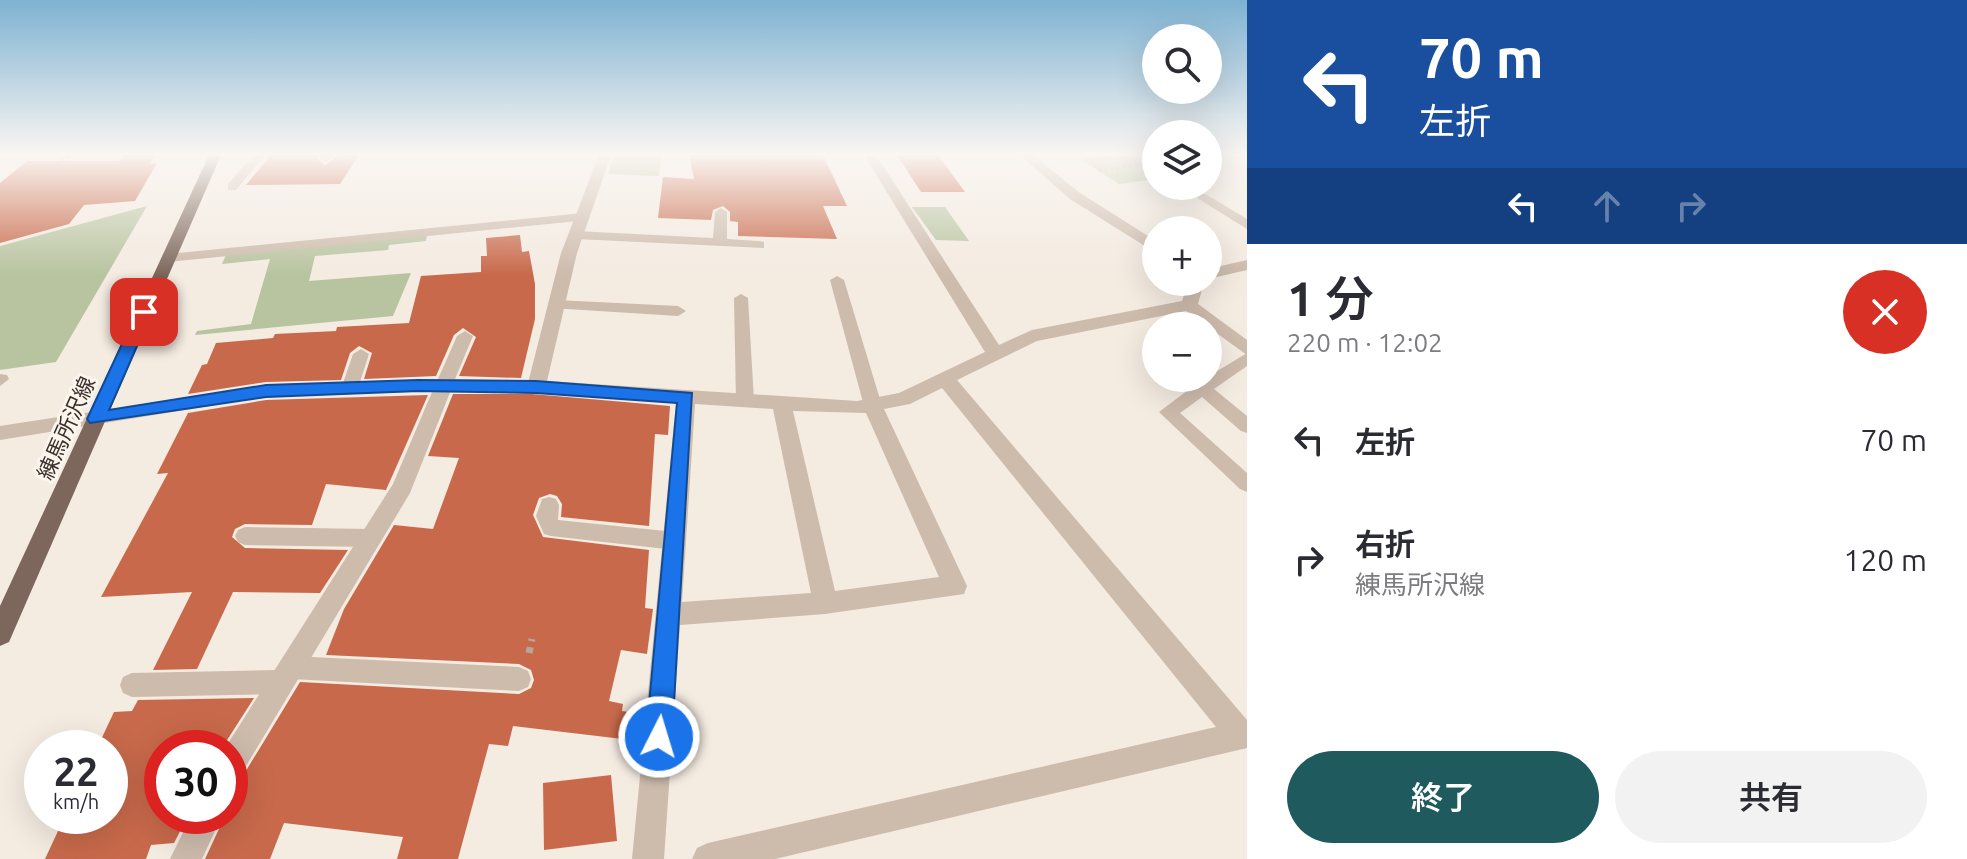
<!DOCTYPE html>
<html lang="ja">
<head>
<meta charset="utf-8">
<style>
  body { margin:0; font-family:Ubuntu,"Noto Sans JP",sans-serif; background:#f2f2f3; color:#2b2b33; height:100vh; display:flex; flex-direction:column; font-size:30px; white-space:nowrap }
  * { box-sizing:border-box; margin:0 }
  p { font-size:26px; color:#7c7c81 }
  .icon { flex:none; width:44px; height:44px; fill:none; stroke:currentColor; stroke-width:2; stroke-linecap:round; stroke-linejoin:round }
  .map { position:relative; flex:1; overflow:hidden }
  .panel { display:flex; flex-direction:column; background:#fff; width:720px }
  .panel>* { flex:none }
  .hud { background:#1a4fa0; color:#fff; overflow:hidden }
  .controls { position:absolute; left:1142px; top:24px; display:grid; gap:16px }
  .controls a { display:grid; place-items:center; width:80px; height:80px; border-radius:50%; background:#fff; box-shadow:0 8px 32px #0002; font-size:40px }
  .speed { position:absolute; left:24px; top:730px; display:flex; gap:16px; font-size:40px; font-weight:700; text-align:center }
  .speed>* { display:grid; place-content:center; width:104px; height:104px; border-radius:50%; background:#fff; box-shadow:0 8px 32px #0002; line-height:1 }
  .speed small { font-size:20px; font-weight:400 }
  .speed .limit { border:12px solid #d22; background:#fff; color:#111 }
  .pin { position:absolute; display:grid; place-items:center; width:68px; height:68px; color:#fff; margin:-34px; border-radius:16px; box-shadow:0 4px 12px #0006 }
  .me { position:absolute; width:88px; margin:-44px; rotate:5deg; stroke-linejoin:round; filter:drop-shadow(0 0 6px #0008) }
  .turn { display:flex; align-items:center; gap:28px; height:168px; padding:0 40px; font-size:36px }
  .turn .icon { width:104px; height:104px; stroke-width:2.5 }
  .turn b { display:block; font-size:56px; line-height:68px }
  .lanes { display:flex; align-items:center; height:76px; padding:0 40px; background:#0003; justify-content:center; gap:40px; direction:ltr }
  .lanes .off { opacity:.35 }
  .round { display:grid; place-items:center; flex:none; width:84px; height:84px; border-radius:42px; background:#f2f2f3 }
  .head { display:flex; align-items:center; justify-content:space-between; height:136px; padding:0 40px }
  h1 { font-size:48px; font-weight:600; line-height:60px }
  .cta { display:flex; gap:16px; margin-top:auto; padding:16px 40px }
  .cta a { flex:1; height:92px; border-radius:48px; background:#1f5a5e; color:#fff; font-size:32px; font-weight:600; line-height:92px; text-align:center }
  .cta a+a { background:#f2f2f3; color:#2b2b33 }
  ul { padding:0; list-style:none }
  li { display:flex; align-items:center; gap:24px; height:120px; padding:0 40px }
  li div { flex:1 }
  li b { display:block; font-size:30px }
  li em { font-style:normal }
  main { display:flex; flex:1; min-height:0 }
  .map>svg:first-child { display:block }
  .green { fill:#b8c4a0 }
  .building { fill:#c8694b }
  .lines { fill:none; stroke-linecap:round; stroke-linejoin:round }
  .path-far1 { stroke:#b9a596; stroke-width:4; stroke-dasharray:3 3; stroke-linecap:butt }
  .path { stroke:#b9a596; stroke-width:7; stroke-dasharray:6 6; stroke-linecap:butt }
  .service { fill:#cdbbac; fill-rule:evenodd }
  .minor { fill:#cdbbac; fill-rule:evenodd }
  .primary { fill:#7d675c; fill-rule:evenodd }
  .route { fill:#1a73e8; stroke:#114b97; stroke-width:2 }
  .labels { text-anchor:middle; stroke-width:6; stroke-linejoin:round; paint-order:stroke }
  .street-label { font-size:22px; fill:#3b302b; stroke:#fbf5ee }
</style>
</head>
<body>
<main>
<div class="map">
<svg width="1247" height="859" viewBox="0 0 1247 859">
  <rect width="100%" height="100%" fill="#f4ebe1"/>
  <!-- green -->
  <g class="green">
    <polygon points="614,155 662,155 659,176 608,174"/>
    <polygon points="1114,155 1151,155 1155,157 1140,160 1155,169 1156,179 1119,184 1080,159"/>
    <polygon points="147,206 56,362 0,370 0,246"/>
    <polygon points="912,207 945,207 969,241 936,240"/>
    <polygon points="427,235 426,241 389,245 388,250 315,256 309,281 411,273 393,316 195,335 197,331 251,324 270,259 222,264 226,255"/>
  </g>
  <!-- building -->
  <g class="building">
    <polygon points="124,155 155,155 150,164 157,163 135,201 84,205 69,224 0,243 0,183 27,161 119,161"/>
    <polygon points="271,155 320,155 317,159 325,165 339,155 359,155 340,184 246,185"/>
    <polygon points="689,155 823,155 847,206 823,206 837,239 738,236 738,222 730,221 730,212 723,206 713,210 711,220 658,218 663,177 694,179"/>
    <polygon points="897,155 938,155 965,192 921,192"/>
    <polygon points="520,235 522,252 529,251 535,284 535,319 521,378 459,376 476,337 463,328 454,335 436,376 364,379 372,353 359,346 350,353 341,380 266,382 188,394 202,365 207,364 216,343 273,338 275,334 336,331 337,327 409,323 421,276 481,272 481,256 487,256 486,238"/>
    <polygon points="453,394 532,394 670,406 668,435 655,434 649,526 561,517 562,504 557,496 550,494 539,498 533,515 543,537 649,550 645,608 653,609 647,654 621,650 609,701 623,704 622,711 635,713 631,740 513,726 508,746 489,744 458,859 397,859 403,837 284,823 270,859 205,859 225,816 230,816 230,803 241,779 300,682 519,694 531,688 534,680 531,670 519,664 326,655 344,609 394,525 433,529 459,458 428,456"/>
    <polygon points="428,395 386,490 326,484 312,525 245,524 235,529 232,537 245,548 348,550 320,593 233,592 197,669 153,670 192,592 101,597 168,473 157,474 188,413 266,400"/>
    <polygon points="254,698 222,748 162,748 162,816 188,816 174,843 151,845 146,859 45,859 65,816 110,816 110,748 97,748 114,712 132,711 138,700"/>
    <polygon points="611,775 617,841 544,850 543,783"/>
  </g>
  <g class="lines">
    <!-- path-far1 -->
    <g class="path-far1">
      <polyline points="1124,155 1086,160 1101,170 1144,164 1135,159 1153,156 1150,155"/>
      <polyline points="61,161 69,155"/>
    </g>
    <!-- path -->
    <polyline class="path" points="529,653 532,639"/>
    <!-- service -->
    <g class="service">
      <polygon points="253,155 265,155 236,190 228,190 228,184"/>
      <polygon points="324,155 336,155 326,162 320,159"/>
      <polygon points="1178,186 1192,186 1247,219 1247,229"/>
      <polygon points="721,208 727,212 727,239 759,241 764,242 764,248 576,239 569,235 576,231 713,238 715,212"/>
      <polygon points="583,213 588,214 588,220 168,262 161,258 168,254"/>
      <polygon points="837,276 844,280 882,406 873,412 864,406 830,280"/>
      <polygon points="741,294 748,298 754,401 745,407 736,401 734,298"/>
      <polygon points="556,300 678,306 686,311 678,316 551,308 551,302"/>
      <polygon points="465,331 473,336 455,379 536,381 544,387 542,391 444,391 266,397 0,440 0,426 266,385 343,383 353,354 361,349 369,354 360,382 438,379 457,336"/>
      <polygon points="1247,353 1247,366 1214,389 1247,416 1247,433 1241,431 1202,397 1180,413 1247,473 1247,492 1240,489 1159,412 1196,384"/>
      <polygon points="0,374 7,375 9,379 0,386"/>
      <polygon points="549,497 556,499 559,505 558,520 675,532 682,535 685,541 682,547 675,550 551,536 544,534 536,516 542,499"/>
      <polygon points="245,527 371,529 378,532 381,538 378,544 371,547 245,545 238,542 235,536 238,530"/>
      <polygon points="290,656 519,667 528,671 531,679 528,687 519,691 291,679 289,690 280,694 132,697 123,693 120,685 123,677 132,673 279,670 282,659"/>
    </g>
    <!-- minor -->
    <g class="minor">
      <path d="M599 155H611L577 253 547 381 857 401 899 393 985 352 864 155H876L999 345 1032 330 1182 301 1188 282H1204L1198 304 1247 340V355L1186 311 1037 341 957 380 1247 720V748L775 859H692L697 848 708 843 1216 727 942 388 910 404 884 409 967 586 964 594 825 614 680 625 664 859H632L676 403 536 393 527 387 561 253ZM695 404 773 409 811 593 682 602ZM793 411 866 413 939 577 835 591Z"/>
      <polygon points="1020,155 1033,155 1080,193 1156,241 1156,253 1070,199"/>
      <polygon points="1247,260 1247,270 1208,279 1208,269"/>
      <polygon points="444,379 453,385 410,493 240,776 230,781 230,748 225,748 393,484 435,385"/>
      <polygon points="191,816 222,816 202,859 170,859"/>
    </g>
    <!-- primary -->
    <polygon class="primary" points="209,155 221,155 9,642 0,646 0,606"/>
  </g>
  <!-- sky -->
  <linearGradient id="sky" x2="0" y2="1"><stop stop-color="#7eb2d2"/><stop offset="0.56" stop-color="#faf6f2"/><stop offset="1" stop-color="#faf6f2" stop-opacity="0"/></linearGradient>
  <rect width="1247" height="275" fill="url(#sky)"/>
  <!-- route -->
  <polygon class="route" points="144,307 152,312 109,410 266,385 418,380 536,381 692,393 672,737 668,746 659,749 650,746 646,737 677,403 536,393 418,391 266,397 90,423 87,419 137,312"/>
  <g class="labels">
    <!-- street labels -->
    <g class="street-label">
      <text transform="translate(66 428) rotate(-66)" y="8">練馬所沢線</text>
    </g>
  </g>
</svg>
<div class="controls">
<a><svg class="icon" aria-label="search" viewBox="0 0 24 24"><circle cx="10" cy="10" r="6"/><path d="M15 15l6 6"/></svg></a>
<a><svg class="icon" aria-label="layers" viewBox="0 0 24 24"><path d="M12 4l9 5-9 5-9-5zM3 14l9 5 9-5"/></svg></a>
<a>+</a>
<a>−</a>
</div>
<div class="speed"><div>22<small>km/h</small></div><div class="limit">30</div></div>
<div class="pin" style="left:144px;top:312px;background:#d93025"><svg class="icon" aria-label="arrive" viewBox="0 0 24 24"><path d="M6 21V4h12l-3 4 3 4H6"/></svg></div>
<svg class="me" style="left:659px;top:737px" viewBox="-20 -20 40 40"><circle r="17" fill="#1a73e8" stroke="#fff" stroke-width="3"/><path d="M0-11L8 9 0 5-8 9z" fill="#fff"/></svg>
</div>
<section class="panel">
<div class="hud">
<div class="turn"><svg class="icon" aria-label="left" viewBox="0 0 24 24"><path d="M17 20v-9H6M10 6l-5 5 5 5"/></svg><div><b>70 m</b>左折</div></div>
<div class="lanes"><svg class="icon" aria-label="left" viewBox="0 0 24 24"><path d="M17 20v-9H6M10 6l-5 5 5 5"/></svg><svg class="icon off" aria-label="ahead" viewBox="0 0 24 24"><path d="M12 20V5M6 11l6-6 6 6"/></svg><svg class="icon off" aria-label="right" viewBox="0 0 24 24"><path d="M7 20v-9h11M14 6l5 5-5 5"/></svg></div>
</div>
<div class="head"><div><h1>1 分</h1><p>220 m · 12:02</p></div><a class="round" style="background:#d93025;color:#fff"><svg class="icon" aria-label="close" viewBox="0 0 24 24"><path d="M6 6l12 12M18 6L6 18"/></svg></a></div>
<ul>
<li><svg class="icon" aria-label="left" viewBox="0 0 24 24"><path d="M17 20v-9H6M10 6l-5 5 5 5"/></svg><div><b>左折</b></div><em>70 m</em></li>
<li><svg class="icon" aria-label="right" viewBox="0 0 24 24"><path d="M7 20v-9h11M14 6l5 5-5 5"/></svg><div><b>右折</b><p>練馬所沢線</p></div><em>120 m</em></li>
</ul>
<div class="cta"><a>終了</a><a>共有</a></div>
</section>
</main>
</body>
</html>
